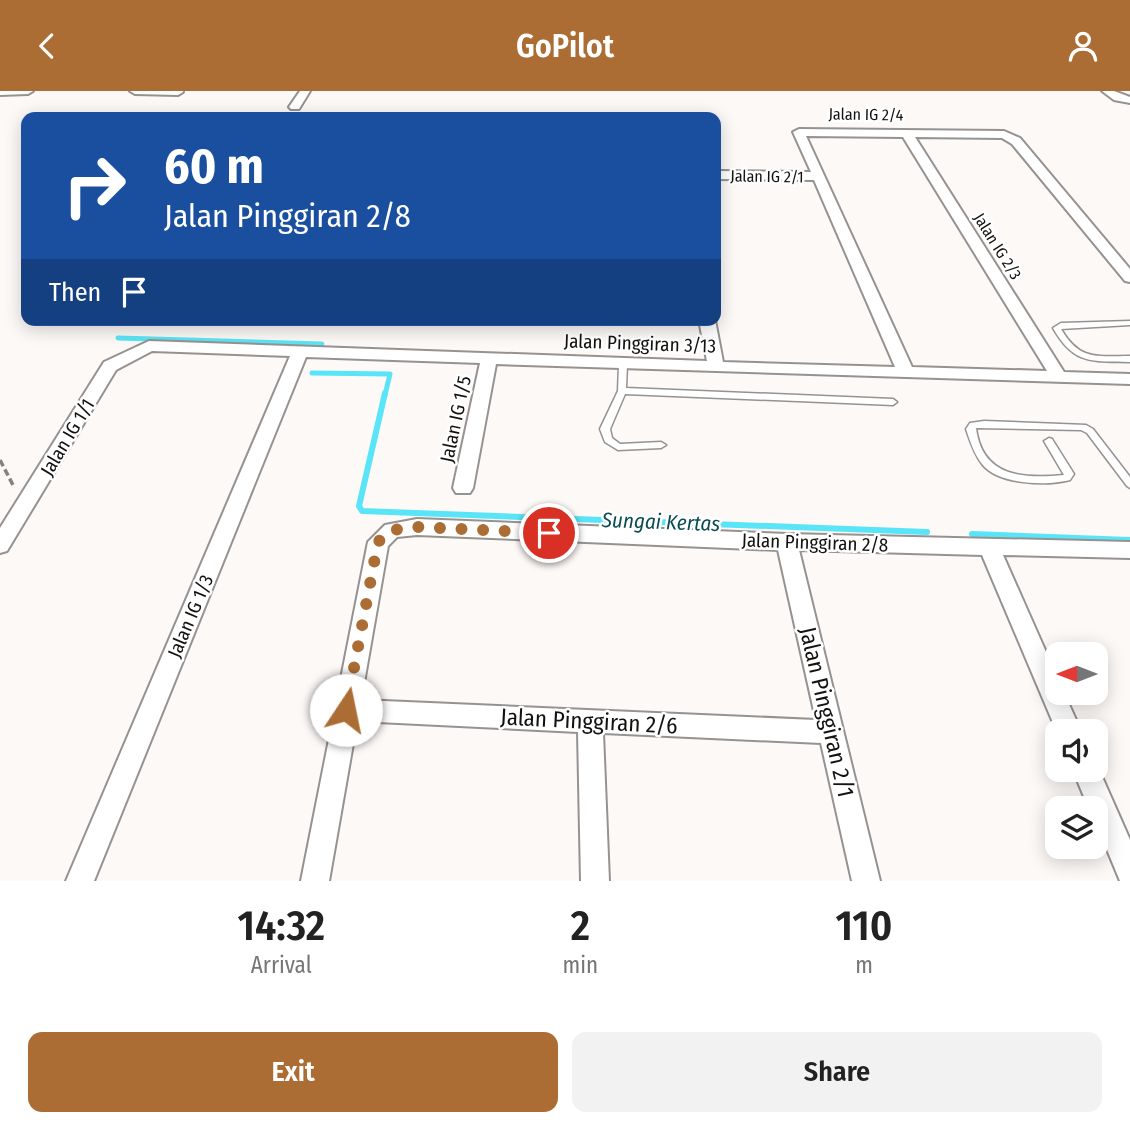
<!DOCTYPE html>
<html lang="en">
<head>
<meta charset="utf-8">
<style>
  body { margin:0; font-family:"Fira Sans Condensed",sans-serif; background:#f2f2f2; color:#222; height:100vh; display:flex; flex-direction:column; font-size:26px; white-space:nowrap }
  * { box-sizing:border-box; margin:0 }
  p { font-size:23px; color:#767676 }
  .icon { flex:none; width:38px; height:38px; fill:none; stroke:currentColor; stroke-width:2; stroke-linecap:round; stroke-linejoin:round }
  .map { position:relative; height:790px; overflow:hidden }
  .side { display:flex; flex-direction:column; background:#fff; flex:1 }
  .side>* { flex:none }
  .hud { position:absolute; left:21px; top:21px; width:700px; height:214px; border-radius:14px; box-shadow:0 4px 18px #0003; background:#1a4fa0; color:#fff; overflow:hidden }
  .needle { width:46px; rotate:270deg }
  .buttons { position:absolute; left:1045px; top:551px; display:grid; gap:14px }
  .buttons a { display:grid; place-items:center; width:63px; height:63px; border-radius:14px; background:#fff; box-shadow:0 4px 18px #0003; font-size:35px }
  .pin { position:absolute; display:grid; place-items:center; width:60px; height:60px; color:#fff; margin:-30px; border:4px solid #fff; border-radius:50%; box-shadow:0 2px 7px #0007 }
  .me { position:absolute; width:77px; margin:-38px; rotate:11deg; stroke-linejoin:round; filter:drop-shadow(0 0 5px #0008) }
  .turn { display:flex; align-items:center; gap:24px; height:147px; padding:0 28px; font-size:32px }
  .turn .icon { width:91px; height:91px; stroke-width:2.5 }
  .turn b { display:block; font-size:49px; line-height:60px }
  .then { display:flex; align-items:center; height:66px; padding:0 28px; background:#0003; gap:14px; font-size:26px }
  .eta { display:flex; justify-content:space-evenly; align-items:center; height:119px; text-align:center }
  .eta b { font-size:42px; font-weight:600; line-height:49px }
  .cta { display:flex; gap:14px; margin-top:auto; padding:14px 28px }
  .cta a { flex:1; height:80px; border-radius:14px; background:#ac6d34; color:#fff; font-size:28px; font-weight:600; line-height:80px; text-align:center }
  .cta a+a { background:#f2f2f2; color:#222 }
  header { display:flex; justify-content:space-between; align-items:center; height:91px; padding:0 28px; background:#ac6d34; color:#fff; font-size:32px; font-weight:600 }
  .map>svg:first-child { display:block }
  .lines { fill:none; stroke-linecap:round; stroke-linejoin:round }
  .stream-far1 { stroke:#59e5f7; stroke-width:5 }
  .stream { stroke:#59e5f7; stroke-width:6 }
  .service-casing { stroke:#969290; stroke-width:3 }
  .minor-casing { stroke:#969290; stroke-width:4 }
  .path { stroke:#848280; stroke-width:3.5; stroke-dasharray:7 3.5; stroke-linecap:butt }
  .service { fill:#fff; fill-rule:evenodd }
  .minor { fill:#fff; fill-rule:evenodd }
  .route { stroke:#ac6d34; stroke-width:12; stroke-dasharray:0 21.6 }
  .labels { text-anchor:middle; stroke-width:5; stroke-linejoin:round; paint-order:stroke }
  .far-street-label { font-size:16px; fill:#131211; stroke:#fff }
  .street-label { font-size:19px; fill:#131211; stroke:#fff }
  .water-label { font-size:21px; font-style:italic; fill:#0d4c54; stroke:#fff }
  .near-street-label { font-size:23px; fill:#131211; stroke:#fff }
</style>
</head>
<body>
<header><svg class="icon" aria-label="back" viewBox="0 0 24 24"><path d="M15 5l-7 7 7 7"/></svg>GoPilot<svg class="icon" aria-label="person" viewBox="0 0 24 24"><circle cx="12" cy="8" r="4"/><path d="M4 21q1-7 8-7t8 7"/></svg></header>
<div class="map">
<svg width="1130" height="790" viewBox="0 0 1130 790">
  <rect width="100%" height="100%" fill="#fdf9f7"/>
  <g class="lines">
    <!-- stream-far1 -->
    <g class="stream-far1">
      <polyline points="118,247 322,253"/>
      <polyline points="312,282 390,283 385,304"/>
    </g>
    <!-- stream -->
    <g class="stream">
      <polyline points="385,302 359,415 362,420 927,441"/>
      <polyline points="972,443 1130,449"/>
    </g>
    <defs>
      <g id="service">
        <path d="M1130 230V234L1061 238C1080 270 1096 265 1130 265V271C1091 270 1074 274 1053 237L1061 232Z"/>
        <polygon points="623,270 627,273 626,297 893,308 897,311 893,314 625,303 610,338 612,347 620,353 661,351 666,354 661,357 618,359 605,351 600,338 618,300 619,273"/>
        <path d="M984 330 1086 334 1093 338 1130 386V397L1127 395 1087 342 1081 339 976 337C982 386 1023 388 1064 384L1044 350 1049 347 1052 348 1074 383 1070 389C1047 395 998 394 982 373 974 363 970 350 966 338L970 332Z"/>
      </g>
      <g id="minor">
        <polygon points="0,0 33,0 28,3 0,4"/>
        <polygon points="130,0 183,0 183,1 178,4 135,3"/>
        <polygon points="300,0 310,0 299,18 291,18 289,16"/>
        <polygon points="1102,0 1114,0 1130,6 1130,12 1114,9"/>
        <path d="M799 38 1004 40 1020 47 1130 178V191L1125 190 1012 53 1002 47 915 46 1064 281 1130 283V293L496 273 473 397 470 402H456L453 397 480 272 306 266 94 790H66L290 265 152 260 116 279 7 460 0 462V437L104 271 149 250 707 270 699 229H715L723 271 895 276 814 89 716 88V80L811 81 793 41ZM806 45 903 46 1047 280 912 276Z"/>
        <path d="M417 428 787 443 1130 451V467L1003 464 1057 586V602H1064L1081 640 1057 641 982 464 799 459 880 790H852L821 652 603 642 609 790H581L578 641 357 630 329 790H301L368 451 385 434ZM417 444 778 459 816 629 361 609 388 455 397 446Z"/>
        <polygon points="1096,672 1130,749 1130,790 1120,790 1096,732 1096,718 1089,718 1073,679 1096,679"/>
      </g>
    </defs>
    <!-- service casing -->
    <use href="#service" class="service-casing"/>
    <!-- minor casing -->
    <use href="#minor" class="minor-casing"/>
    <!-- path -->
    <polyline class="path" points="0,369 14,396"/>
    <!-- service -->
    <use href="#service" class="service"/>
    <!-- minor -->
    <use href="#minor" class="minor"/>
  </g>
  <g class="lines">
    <!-- route -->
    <polyline class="route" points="346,619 378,451 392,439 417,436 549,442"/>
  </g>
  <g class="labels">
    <!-- far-street labels -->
    <g class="far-street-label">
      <text transform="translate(866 23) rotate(1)" y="6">Jalan IG 2/4</text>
      <text transform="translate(767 85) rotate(1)" y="6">Jalan IG 2/1</text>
      <text transform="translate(998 155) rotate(58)" y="6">Jalan IG 2/3</text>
    </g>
    <!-- street labels -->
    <g class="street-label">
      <text transform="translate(640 252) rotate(2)" y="7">Jalan Pinggiran 3/13</text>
      <text transform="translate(455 328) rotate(-78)" y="7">Jalan IG 1/5</text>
      <text transform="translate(67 346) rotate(-59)" y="7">Jalan IG 1/1</text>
      <text transform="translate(815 451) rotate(2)" y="7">Jalan Pinggiran 2/8</text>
      <text transform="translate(190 525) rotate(-67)" y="7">Jalan IG 1/3</text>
    </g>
    <!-- water labels -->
    <g class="water-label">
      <text transform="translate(661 431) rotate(2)" y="7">Sungai Kertas</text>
    </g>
    <!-- near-street labels -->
    <g class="near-street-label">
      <text transform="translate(827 621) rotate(77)" y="8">Jalan Pinggiran 2/1</text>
      <text transform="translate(589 630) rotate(3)" y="8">Jalan Pinggiran 2/6</text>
    </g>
  </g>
</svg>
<div class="buttons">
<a><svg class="needle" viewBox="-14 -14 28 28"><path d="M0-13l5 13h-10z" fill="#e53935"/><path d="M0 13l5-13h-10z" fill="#767676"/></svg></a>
<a><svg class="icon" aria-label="sound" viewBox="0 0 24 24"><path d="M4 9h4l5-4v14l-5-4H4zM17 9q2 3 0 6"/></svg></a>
<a><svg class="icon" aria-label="layers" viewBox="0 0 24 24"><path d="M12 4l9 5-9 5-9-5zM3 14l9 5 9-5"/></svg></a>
</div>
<div class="pin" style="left:549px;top:442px;background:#d93025"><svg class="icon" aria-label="arrive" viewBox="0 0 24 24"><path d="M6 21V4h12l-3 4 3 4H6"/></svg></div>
<svg class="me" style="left:346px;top:619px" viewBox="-20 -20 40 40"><circle r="19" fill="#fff"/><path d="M0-13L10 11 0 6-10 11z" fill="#ac6d34"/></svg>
<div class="hud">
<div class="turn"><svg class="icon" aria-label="right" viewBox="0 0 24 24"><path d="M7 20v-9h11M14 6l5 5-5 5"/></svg><div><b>60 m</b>Jalan Pinggiran 2/8</div></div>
<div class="then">Then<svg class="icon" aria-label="arrive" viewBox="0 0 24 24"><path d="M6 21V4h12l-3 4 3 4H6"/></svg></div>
</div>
</div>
<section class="side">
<div class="eta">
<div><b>14:32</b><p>Arrival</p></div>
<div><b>2</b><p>min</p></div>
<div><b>110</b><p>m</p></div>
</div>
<div class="cta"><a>Exit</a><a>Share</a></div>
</section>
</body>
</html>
